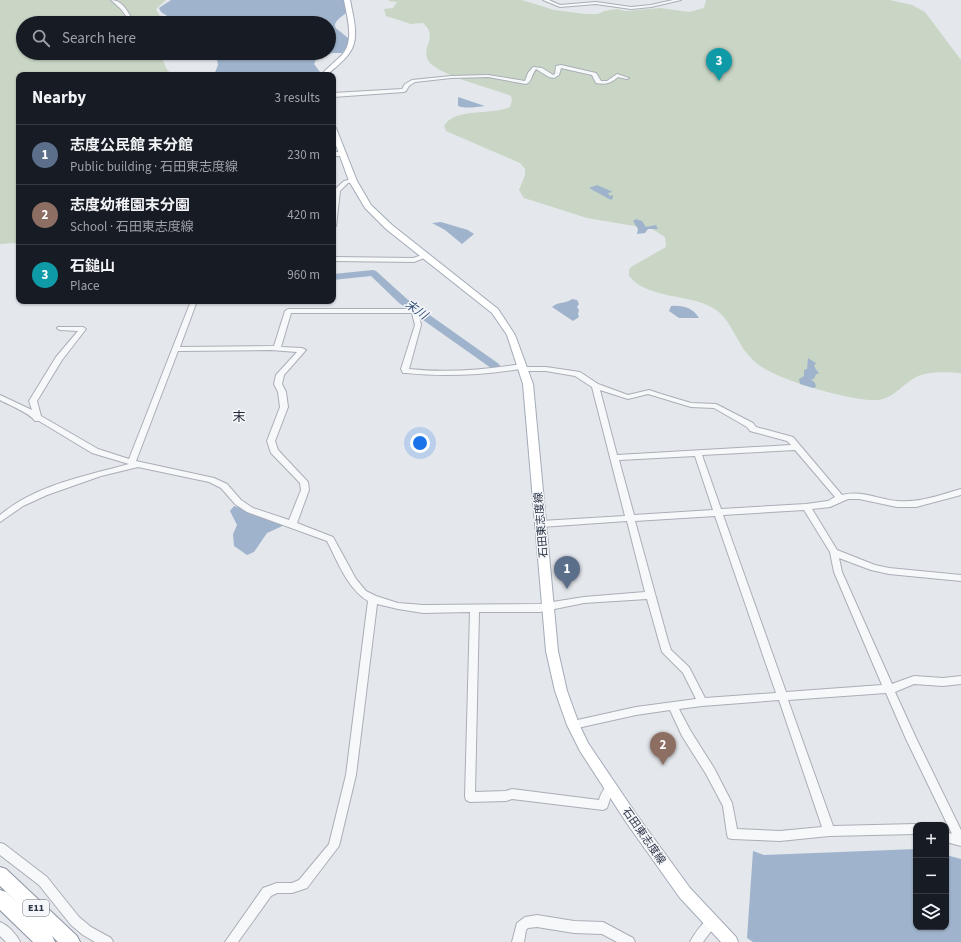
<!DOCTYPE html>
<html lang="en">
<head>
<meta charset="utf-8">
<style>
	:root { --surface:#171b24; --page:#20242c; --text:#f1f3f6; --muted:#9ea1a6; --line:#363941; --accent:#d1495b }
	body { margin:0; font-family:"Source Sans 3","Noto Sans JP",sans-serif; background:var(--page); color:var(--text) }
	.controls { position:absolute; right:12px; bottom:12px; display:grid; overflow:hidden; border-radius:8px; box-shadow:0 1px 3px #0004 }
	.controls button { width:36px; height:36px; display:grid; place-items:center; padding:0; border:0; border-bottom:1px solid var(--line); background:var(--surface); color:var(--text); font:20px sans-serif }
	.you { position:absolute; left:420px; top:443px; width:14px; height:14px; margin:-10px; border:3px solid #fff; border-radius:50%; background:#1a73e8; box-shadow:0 0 0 6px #1a73e833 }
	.badge { display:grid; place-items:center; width:26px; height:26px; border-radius:50%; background:var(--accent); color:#fff; font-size:13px; font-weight:700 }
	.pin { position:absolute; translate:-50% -33px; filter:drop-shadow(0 1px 2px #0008) }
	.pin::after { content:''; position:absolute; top:21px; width:14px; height:12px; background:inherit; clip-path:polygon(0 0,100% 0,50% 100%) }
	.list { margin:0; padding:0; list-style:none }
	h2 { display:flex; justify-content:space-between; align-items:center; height:52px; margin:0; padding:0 16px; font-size:17px }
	h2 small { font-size:13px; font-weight:400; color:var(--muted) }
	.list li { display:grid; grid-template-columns:26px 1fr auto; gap:12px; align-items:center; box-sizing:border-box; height:60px; padding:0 16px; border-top:1px solid var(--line) }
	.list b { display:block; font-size:15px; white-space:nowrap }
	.list p { margin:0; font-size:13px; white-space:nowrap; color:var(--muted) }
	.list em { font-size:13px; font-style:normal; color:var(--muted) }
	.icon { flex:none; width:22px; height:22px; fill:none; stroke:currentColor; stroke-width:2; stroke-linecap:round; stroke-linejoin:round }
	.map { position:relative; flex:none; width:961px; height:942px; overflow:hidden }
	.search { position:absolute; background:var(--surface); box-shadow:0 1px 3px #0004; left:16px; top:16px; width:320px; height:44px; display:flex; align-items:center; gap:10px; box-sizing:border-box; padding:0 14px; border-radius:22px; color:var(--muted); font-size:15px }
	.panel { position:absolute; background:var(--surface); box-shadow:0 1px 3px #0004; left:16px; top:72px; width:320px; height:232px; border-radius:8px }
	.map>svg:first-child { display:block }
	.green { fill:#c9d6c5 }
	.water { fill:#9fb4cc }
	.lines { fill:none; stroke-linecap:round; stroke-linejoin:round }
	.river { fill:#9fb4cc; fill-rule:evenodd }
	.minor-casing { stroke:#a9aeb7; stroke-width:2 }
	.major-casing { stroke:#a3abb8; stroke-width:2 }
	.highway-casing { stroke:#8b94a3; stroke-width:2 }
	.minor { fill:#f7f8fa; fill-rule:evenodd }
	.major { fill:#fff; fill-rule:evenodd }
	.highway { fill:#fff; fill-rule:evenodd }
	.labels { text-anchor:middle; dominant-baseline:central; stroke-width:3; stroke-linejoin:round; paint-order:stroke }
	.shield { fill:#f4f6f9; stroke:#676e7b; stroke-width:1 }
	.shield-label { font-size:10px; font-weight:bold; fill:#2b3445 }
	.street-label { font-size:11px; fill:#2b3445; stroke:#f4f6f9 }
	.water-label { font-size:12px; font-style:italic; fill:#34527a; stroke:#f4f6f9 }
	.quarter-label { font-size:13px; fill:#1d2536; stroke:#f4f6f9 }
</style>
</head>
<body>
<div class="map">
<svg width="961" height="942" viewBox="0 0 961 942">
	<rect width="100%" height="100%" fill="#e4e7ec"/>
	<g class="green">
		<path d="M0,0H166L156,9L162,20L167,23H23V53H160L166,68L172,75H19V245L15,243L0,244Z"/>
		<path d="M390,0H522L554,10L585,14H598L604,11L617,9L626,11L660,8L689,12L704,8L706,0H890L912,5L925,12L961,60V373C948,372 928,371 916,377C903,384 894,398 878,400C854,402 768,378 753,360C748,355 743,349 740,343C731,329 728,317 713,308C690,294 647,299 629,276V270L631,267L666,247L665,237L652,229L587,218L524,198L519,190L525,175V169L520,163L446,131L444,126C455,107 491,116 510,107L512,100L511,96C493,88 437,76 428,60C421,47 439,37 423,23L411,24L386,16L384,9L393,8L397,2L388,1Z"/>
	</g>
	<g class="water">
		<path d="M171,0H344L346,13C326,28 337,27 349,39L348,45L342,53H332L316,60L314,64L320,72L315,75H214L218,65L216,55L214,53H329V23H170L168,21L169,17L161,12L159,8Z"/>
		<path d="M458,97L485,106C476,107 466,109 458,106Z"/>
		<path d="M597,185L613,192L608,193L610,196L613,195V198L611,200L589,188Z"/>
		<path d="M636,219L642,221L646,227L656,225L658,229H648L645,233L637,234L638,229L633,221Z"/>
		<path d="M441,222L468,230L474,234L462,244L445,230L432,223Z"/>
		<path d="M572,299L577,300L579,304L577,307L579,310L578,314L579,317L573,321L552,307C558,301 566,304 572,299Z"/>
		<path d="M671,306C683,305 693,308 699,318H679L669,311Z"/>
		<path d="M808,358L816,363L814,366L819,374H816L814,379H811L815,383L816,387L813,388L800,384L799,379L804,376V370L807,369Z"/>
		<path d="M234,506L289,523L267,533L254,552L247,555L234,546L233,534L237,525L230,511Z"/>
		<path d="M916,849V927H946V855L961,859V942H753L747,938L753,851L764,855Z"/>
	</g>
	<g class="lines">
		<path class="river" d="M373,270L376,271L407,299L499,364L500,366L499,368H491L399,303L371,276L333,280V274Z"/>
		<defs>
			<g id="minor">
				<path d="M111,0C121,0 126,9 131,17L126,23H121L127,17L121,9Z"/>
				<path d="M543,0H549L560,5L596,2L631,7L651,5L673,0H681L651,7L631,9L596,4L560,7Z"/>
				<path d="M561,65L596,73L601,81H607L617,74L629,78L627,79L618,77C611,83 606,85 596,83L592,75L561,68L559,75L554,78L549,77L536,69C531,75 532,82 526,84L488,77L451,78L415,82L409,86L406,91L404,92L333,97V93L402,89L405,84L412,80L451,76L488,75L525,81L528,73L533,67L542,68L553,75L555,74L556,66Z"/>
				<path d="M333,152H342L345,154L342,156H333Z"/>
				<path d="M353,179L356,181L355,182L348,183L340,191L336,226L333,228L334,190L344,181Z"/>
				<path d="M425,254L428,256L427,257L414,262L333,261V257L413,258Z"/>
				<path d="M191,301H197L180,347L274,346L285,311L288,309H415L418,311L421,325L409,369C446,373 485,370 522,364H525V367H546L580,372L598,384L628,395L649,390L661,394L691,403L716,404L753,423L756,427L793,437L842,495C861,490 878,499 897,501C919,503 940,495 961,489V495L916,507H897L859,499H848L830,507L812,509L837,550L875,565L889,568L961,575V581L889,574L871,570L839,558L842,572L892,684L914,676L943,678L961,676V684L943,686L914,684L895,692L916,738L961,830V846L946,842V832L952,834L906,739L886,693L788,700L833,826L916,824L919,825H916V834L829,836L780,841L732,839L728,838L727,834L723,806L706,774L682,736L670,710L636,715L573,729L569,728L568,725L569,722L573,721L636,707L696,699L683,673L662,652L647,599L584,603L540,612H479L475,792L506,791L512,789L599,800C601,793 604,787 611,784L615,786L616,789L611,796L607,808L603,810L512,799L506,801L470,802L466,800L465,797L470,612L423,613L398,609L377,604L356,775L339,846L307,888L292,893H277L271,896L238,942H225L263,888L277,883H292L299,880L329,844L346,775L368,601C347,588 338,562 327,541L247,512L235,504L221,488L209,482L138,467L101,476L47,495L23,506L0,522V515C36,485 85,476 129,464L92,453L39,421H35C30,413 9,405 0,400V395L32,410L29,401L56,357L78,331L60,330L58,329L57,328L58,327H83L86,329L62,360L37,401L41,416L98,449L129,459ZM291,313H412L415,325L401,369L403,373H406C444,377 482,375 520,369V371H546L575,376L592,387L625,516L541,521L538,522L537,524L538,526L541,527L627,521L645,592L584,597L540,604L423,605L398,603L376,596L366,591L356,579L333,537L297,523L309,490L308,482L278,450L275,441L288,407L286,392L282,384L284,375L306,350L302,348L281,347ZM271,350L297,352L276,375L274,384L278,392L280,407L267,441L271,453L300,483L301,490L289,520L253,508L241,500L227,484L214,478L136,461L178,351ZM600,390L628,399L648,394L691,407L714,408L747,427L750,431L787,441L791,445L617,455ZM795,450L835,497L828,501L806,504L721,509L702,455ZM695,456L713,510L634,515L619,460ZM804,510L830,552L834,572L882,685L786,692L723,515ZM715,516L776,693L705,698L689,667L671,650L668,641L635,521ZM779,700L822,827L780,831L737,829L732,803L714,768L690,730L679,709L702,706Z"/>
				<path d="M0,843L4,844L47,877L79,917L91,927L111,938L113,942H95L83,935L71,925L39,885L0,855Z"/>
				<path d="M537,915L574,921L603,922L633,938L635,942H617L602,934L574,933L537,927L528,928L526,930L524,942H512L517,923L525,917Z"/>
				<path d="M712,916L716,918L718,922L703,942H690C694,934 704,920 712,916Z"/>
				<path d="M0,922C8,925 17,935 20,942H6L0,936Z"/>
			</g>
			<g id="major">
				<path d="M344,0H350C353,17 361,40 348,55C342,63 334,68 327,75H321C327,68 335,62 342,55C355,41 347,17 344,0Z"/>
				<path d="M333,126L336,128L357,181L371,205L392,225L498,309L515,335L533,384L558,651L567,691L579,724L588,743L636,814L690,888L736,937L738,942H721L680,898L626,822L580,751L567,725L555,691L546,651L523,384L507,335L492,313L386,229L365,208L349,181L333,137Z"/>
			</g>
			<path id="highway" d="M0,867L6,869L77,936L80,942H58L52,936L55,942H33L0,910V890L6,892L23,908L0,886Z"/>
		</defs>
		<use href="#minor" class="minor-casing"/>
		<use href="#major" class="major-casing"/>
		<use href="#highway" class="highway-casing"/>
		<use href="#minor" class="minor"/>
		<use href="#major" class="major"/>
		<use href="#highway" class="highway"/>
	</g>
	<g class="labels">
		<rect class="shield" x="23" y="900" width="26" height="16" rx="3"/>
		<g class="shield-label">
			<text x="36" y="908">E11</text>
		</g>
		<g class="street-label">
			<text transform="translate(541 525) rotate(-95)">石田東志度線</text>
			<text transform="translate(644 836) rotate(55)">石田東志度線</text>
		</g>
		<g class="water-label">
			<text transform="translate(416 310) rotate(36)">末川</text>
		</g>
		<g class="quarter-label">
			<text x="239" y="417">末</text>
		</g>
	</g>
</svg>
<div class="controls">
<button>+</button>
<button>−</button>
<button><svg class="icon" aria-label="layers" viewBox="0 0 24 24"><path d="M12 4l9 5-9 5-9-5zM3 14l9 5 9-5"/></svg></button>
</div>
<div class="you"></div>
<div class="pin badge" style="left:567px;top:589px;background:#5c6f8a">1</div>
<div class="pin badge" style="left:663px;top:765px;background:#8d6e63">2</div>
<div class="pin badge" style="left:719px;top:81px;background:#0f9aa8">3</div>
<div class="search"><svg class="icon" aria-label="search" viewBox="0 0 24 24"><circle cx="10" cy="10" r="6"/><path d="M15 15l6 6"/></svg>Search here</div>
<section class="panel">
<h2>Nearby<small>3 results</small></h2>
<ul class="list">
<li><span class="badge" style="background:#5c6f8a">1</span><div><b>志度公民館 末分館</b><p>Public building · 石田東志度線</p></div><em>230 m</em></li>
<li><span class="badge" style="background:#8d6e63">2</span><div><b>志度幼稚園末分園</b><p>School · 石田東志度線</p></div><em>420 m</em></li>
<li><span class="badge" style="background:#0f9aa8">3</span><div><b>石鎚山</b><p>Place</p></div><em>960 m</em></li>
</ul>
</section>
</div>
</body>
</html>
